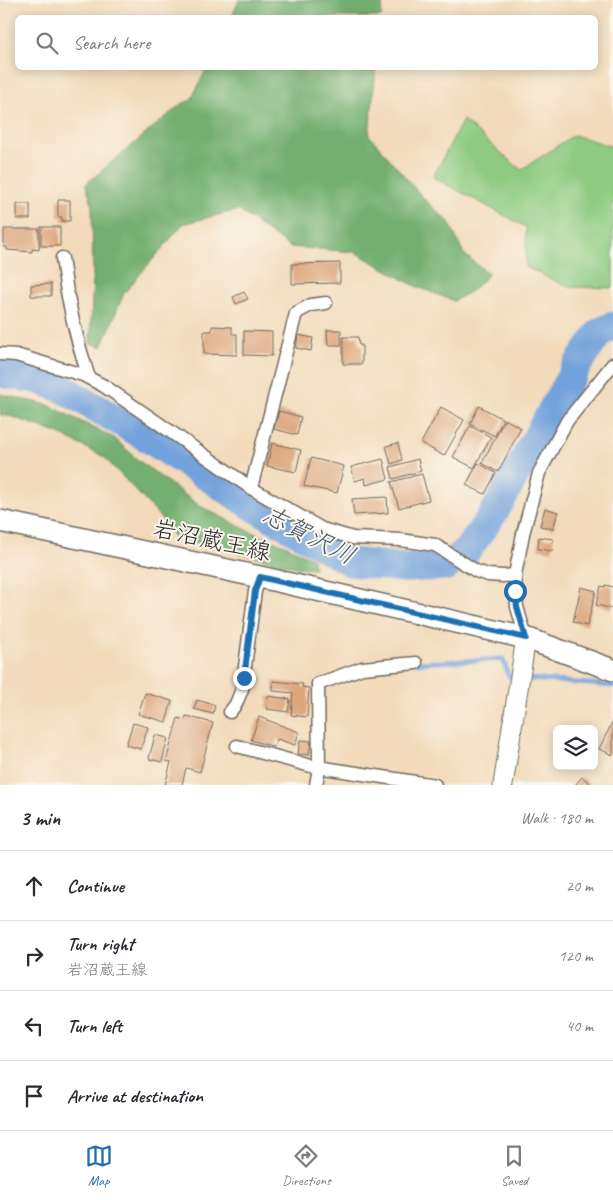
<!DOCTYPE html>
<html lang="en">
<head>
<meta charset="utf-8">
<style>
	:root { --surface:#fff; --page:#f2f2f3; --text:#2b2b33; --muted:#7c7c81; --line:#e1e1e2; --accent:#1f6fb2 }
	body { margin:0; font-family:Caveat,"Klee One",sans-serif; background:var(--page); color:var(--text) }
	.controls { position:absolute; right:15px; bottom:15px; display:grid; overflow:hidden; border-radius:8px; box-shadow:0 2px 12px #0003 }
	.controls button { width:45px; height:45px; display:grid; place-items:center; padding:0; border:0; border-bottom:1px solid var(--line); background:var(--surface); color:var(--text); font:25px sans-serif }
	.stop { position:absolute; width:15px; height:15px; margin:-11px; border:4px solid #1f6fb2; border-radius:50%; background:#fff }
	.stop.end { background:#1f6fb2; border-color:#fff; box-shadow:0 1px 5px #0008 }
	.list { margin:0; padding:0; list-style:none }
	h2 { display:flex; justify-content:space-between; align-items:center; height:65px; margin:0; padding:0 20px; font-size:21px }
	h2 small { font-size:16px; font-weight:400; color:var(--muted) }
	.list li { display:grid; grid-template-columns:32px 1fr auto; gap:15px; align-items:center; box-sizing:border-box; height:70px; padding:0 20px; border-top:1px solid var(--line) }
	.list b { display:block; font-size:19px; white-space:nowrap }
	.list p { margin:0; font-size:16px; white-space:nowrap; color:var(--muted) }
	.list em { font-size:16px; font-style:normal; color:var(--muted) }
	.icon { flex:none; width:28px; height:28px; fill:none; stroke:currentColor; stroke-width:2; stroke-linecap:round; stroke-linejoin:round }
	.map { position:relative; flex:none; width:613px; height:785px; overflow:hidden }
	.search { position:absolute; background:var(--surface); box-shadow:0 2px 12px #0003; left:15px; right:15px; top:15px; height:55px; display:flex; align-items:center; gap:12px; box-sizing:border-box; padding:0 18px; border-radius:8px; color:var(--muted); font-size:19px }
	.sheet { height:345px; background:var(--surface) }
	nav { display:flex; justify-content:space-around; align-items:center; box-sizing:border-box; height:70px; border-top:1px solid var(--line); background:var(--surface); font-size:14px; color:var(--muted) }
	nav a { display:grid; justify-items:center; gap:2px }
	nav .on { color:var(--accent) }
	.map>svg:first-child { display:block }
	.green { fill:#8ecb81; stroke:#5c7b56 }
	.forest { fill:#72af6f; stroke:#4e6d4d }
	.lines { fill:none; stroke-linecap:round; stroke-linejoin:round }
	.stream { stroke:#72a1db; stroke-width:5 }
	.river { stroke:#72a1db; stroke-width:29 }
	.building { fill:#dca57b }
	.street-casing { stroke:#71685d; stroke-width:15 }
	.secondary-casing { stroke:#71685d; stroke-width:21 }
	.primary-casing { stroke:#71685d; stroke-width:24 }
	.street { stroke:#fff; stroke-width:12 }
	.secondary { stroke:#fff; stroke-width:19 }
	.primary { stroke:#fff; stroke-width:21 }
	.route { stroke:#1f6fb2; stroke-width:6 }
	.labels { text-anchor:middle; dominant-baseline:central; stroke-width:4; stroke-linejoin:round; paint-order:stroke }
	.street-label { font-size:24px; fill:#2b2b2b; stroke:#fbf7ec }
	.water-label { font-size:25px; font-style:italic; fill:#475a71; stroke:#fbf7ec }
</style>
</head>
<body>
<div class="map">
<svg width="613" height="785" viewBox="0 0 613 785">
	<rect width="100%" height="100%" fill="#fbf7ec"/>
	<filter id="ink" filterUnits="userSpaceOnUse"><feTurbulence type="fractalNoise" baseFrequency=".02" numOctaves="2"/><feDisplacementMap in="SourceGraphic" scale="10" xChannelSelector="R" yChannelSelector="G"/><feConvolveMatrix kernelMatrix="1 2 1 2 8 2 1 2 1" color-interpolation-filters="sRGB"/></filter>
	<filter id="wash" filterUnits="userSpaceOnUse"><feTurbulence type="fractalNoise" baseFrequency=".0096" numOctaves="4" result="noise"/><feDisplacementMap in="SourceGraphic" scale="20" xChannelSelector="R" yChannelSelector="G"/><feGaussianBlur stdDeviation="1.12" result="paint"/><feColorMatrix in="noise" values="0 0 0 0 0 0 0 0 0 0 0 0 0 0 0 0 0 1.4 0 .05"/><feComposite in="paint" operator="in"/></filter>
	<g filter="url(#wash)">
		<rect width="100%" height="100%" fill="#f2daba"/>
		<path class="green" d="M463,120L521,170L574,135L613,147V288L568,287L526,267V227L433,177Z"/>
		<g class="forest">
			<path d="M239,0H383L381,17H232Z"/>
			<path d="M207,68H376L369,135L424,199L449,222L464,254L489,274L473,290L454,301L415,286L355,252L290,247L238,210L183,224L124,293L102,347L90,343L93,277L92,204L86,184L181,104L191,100Z"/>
			<path d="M0,394L48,405L114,438L138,460L200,506L247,530L285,545L313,559L314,568L296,567L174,537L156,512L104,457L57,433L13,417L0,415Z"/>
		</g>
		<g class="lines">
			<g class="stream">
				<path d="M417,663L503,659L509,677"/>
				<path d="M530,679L613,686"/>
			</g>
			<path class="river" d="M0,373L40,380L62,388L146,437L257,509L350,562L404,568L447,566L466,552L495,511L578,364L600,332L613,326"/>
		</g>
		<g id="blocks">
			<g class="building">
				<path d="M58,200H70V221H62V217H58Z"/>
				<rect x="17" y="204" width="13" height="15"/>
				<rect x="41" y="227" width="19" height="19"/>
				<path d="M4,229H39V250L32,249V252L7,250V247H4Z"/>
				<path d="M340,263V283L292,284V264Z"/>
				<path d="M51,284V296H31V285Z"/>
				<path d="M244,292L248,299L236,304L233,297Z"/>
				<path d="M212,326L232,327V334H237V355L204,354V331H212Z"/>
				<path d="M327,330H341V345H328Z"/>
				<path d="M244,331L272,332V356L244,355Z"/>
				<path d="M298,335L313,338L311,351L296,348Z"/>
				<path d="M343,337H358L359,345H362V364H343Z"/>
				<path d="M479,406L503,419L495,436L470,424Z"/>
				<path d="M441,407L464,420L444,456L421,443Z"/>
				<path d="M279,411L301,417L297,435L274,429Z"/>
				<path d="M505,419L521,428L498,472L482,463Z"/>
				<path d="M470,426L491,437L474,468L453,457Z"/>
				<path d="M272,443L301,450L296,472L267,466Z"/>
				<path d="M398,443L402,460L391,464L386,446Z"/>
				<path d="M311,458L344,466L337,493L304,486Z"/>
				<path d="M383,459L388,479L366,485L365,478L355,481L351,467Z"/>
				<path d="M418,459L421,471L393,479L390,467Z"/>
				<path d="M478,463L496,473L485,494L466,485Z"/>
				<path d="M422,474L429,500L399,508L391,482Z"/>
				<path d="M387,497L388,513L354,515L352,499Z"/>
				<path d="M545,508L558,512L553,529L540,526Z"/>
				<path d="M539,537L553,539L552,551L538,549Z"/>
				<path d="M605,585L613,587V609L596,605L601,586L605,587Z"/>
				<path d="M581,587L596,591L587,626L573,622Z"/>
				<path d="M273,681L303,684L302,687L309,688L307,717L291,715L293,693L273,691Z"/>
				<path d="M145,693L172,701L166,722L138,714Z"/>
				<path d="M268,696L290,699L288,712L267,709Z"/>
				<path d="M197,700L215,705L213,714L194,709Z"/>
				<path d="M186,716L213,723L200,772L186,768L182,785H165L171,762L166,761L178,718L185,720Z"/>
				<path d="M259,717L299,732L295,745L277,739L274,747L251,740Z"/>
				<path d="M613,721V755L599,749Z"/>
				<path d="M133,723L148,727L141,749L126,745Z"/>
				<path d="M155,735L168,738L162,762L149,759Z"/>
				<path d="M300,740L311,741L309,755L298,754Z"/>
				<path d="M582,777L592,785H575Z"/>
			</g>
		</g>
	</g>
	<g filter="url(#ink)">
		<use href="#blocks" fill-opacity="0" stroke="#71685d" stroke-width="1"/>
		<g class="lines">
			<defs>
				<g id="street">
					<path d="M62,258C67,300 76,339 89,378"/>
					<path d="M0,354L16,355L83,375L104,386L161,425L251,488L322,529L353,538L401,540L435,545L476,571L488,575L502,576L515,575"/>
					<path d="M251,488L296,313L311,305L326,303"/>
					<path d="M526,638L517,607L515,575L523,534L539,473L567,421L613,364"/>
					<path d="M230,712L236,704L242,689L255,591L260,577"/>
					<path d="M237,746L311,766L435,785"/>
					<path d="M316,785L319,768L318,684L362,668L416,663"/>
				</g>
				<path id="secondary" d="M503,785L526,638"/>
				<path id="primary" d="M0,521L260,577L526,638L613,670"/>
			</defs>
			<use href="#street" class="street-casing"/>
			<use href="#secondary" class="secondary-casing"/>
			<use href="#primary" class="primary-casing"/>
			<use href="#street" class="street"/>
			<use href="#secondary" class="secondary"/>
			<use href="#primary" class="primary"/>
		</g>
	</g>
	<g class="lines" filter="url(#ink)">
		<path class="route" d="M244,678L255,591L260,577L526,638L517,607L515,591"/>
	</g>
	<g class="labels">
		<g class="street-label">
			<text transform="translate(212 540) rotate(12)">岩沼蔵王線</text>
		</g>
		<g class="water-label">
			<text transform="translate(309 535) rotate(27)">志賀沢川</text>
		</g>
	</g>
</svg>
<div class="controls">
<button><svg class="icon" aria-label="layers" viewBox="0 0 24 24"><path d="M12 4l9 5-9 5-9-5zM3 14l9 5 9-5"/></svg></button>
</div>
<div class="stop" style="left:515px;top:591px"></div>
<div class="stop end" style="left:244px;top:678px"></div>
<div class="search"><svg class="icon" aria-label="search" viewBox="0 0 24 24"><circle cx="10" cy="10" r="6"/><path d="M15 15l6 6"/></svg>Search here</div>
</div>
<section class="sheet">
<h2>3 min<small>Walk · 180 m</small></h2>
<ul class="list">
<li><svg class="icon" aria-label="ahead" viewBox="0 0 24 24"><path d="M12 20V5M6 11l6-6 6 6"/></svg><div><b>Continue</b></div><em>20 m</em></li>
<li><svg class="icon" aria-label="right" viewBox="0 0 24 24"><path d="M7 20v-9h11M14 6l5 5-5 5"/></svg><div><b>Turn right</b><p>岩沼蔵王線</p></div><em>120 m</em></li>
<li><svg class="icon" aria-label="left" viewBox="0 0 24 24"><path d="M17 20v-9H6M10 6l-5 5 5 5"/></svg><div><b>Turn left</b></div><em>40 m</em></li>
<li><svg class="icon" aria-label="arrive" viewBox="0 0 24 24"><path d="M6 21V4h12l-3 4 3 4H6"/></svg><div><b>Arrive at destination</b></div></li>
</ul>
</section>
<nav>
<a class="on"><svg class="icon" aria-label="map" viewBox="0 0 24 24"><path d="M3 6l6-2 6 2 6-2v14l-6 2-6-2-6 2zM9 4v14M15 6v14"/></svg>Map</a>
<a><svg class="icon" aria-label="directions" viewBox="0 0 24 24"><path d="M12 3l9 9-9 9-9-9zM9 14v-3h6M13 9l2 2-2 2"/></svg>Directions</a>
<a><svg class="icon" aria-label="saved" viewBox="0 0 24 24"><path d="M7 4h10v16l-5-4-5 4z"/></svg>Saved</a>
</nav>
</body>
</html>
